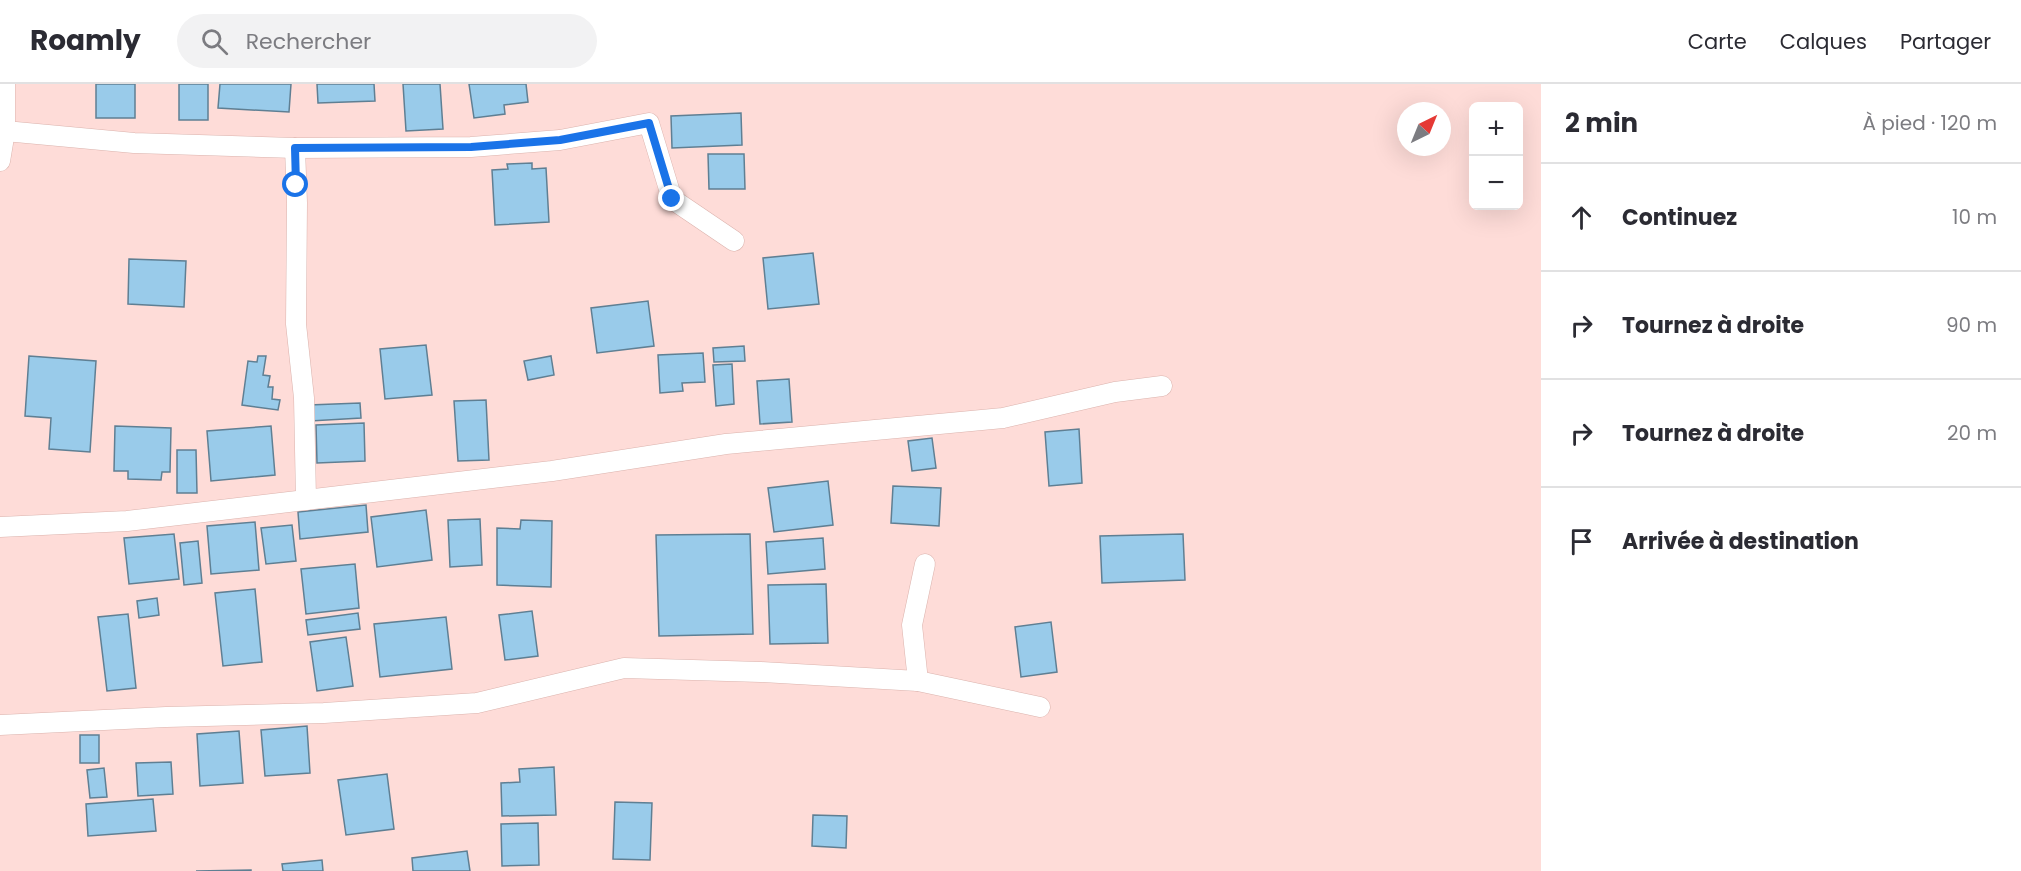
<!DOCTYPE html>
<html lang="fr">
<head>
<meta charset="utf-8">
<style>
	:root { --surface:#fff; --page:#f2f2f3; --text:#2b2b33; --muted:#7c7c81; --line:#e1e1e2 }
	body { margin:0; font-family:Poppins,sans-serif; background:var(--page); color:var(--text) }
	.controls { position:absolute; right:18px; top:18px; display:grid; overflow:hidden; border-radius:9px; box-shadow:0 6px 24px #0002 }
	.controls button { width:54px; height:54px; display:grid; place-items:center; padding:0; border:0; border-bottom:2px solid var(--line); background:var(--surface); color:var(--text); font:30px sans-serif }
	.compass { position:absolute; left:1397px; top:18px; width:54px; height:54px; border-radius:50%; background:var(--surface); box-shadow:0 6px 24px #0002; rotate:43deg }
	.stop { position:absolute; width:18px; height:18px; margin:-14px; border:4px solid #1a73e8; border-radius:50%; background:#fff }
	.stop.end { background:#1a73e8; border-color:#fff; box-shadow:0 2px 6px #0008 }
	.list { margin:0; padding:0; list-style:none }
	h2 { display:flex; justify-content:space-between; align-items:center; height:78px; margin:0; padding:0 24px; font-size:26px }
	h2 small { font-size:20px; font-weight:400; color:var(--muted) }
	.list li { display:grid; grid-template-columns:39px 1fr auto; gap:18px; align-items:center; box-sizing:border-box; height:108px; padding:0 24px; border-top:2px solid var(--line) }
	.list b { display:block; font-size:22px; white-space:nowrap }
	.list em { font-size:20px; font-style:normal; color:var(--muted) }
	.icon { flex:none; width:33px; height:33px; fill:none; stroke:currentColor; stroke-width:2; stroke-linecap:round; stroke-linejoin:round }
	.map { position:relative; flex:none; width:1541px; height:787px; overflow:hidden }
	header { display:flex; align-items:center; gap:36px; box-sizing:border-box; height:84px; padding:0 30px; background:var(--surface); border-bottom:2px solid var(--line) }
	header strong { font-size:28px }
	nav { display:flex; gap:33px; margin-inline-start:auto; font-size:21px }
	.search { width:420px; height:54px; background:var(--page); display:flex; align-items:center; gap:15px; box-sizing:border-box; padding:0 21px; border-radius:33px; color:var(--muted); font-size:22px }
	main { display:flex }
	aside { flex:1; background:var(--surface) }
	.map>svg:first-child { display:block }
	.building { fill:#99cbea; stroke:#5f7f93; stroke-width:1.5 }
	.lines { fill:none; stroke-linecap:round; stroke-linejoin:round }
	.minor-casing { stroke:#dbb3ad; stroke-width:21 }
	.minor { stroke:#fff; stroke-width:20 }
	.route { stroke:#1a73e8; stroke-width:8 }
</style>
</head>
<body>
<header>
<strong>Roamly</strong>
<div class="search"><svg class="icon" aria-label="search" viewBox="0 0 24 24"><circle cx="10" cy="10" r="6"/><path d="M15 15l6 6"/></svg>Rechercher</div>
<nav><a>Carte</a><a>Calques</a><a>Partager</a></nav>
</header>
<main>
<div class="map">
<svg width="1541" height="787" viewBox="0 0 1541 787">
	<rect width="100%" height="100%" fill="#fedcd8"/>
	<g class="building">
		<rect x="96" y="0" width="39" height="34"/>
		<rect x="179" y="0" width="29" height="36"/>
		<path d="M220,0H291L289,28L218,24Z"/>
		<path d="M317,0H374L375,17L318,19Z"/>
		<path d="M403,0H440L443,45L406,47Z"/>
		<path d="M469,0H526L528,18L504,21L505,30L474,34Z"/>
		<path d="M741,29L742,61L672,64L671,32Z"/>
		<path d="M708,70H744L745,105H709Z"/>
		<path d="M532,79V85L546,84L549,138L495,141L492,86L508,85L507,80Z"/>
		<path d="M813,169L819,220L768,225L763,174Z"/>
		<path d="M129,175L186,177L184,223L128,220Z"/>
		<path d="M648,217L654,262L597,269L591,224Z"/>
		<path d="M426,261L432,311L385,315L380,265Z"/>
		<path d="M744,262L745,277L714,278L713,264Z"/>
		<path d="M703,269L705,298L682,299L683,307L660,309L658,271Z"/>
		<path d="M29,272L96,277L90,368L49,365L51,334L25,332Z"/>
		<path d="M258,272H266L263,291L270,292L268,303H273L272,315L280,316L278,326L242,321L248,277L257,278Z"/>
		<path d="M551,272L554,291L528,296L524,277Z"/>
		<path d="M732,280L734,320L716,322L713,281Z"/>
		<path d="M789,295L792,338L760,340L757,297Z"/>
		<path d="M486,316L489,376L458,377L454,317Z"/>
		<path d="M360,319L361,334L310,337L309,321Z"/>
		<path d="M364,339L365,377L317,379L316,341Z"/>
		<path d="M115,342L171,344L170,388H162L161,396L128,395V387H114Z"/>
		<path d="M271,342L275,391L211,397L207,347Z"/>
		<path d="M1079,345L1082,399L1049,402L1045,348Z"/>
		<path d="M932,354L936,384L912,387L908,357Z"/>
		<path d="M177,366H196L197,409H177Z"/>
		<path d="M828,397L833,441L774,448L768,404Z"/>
		<path d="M893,402L941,404L939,442L891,439Z"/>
		<path d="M366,421L368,448L300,455L298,428Z"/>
		<path d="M426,426L432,476L377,483L371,433Z"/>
		<path d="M480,435L482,481L450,483L448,436Z"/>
		<path d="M521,436L552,437L551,503L497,501V444L520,445Z"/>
		<path d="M255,438L259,486L211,490L207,442Z"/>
		<path d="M292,441L296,477L266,480L261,444Z"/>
		<path d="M174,450L179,495L129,500L124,454Z"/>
		<path d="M750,450L753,550L659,552L656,451Z"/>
		<path d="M1183,450L1185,496L1102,499L1100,452Z"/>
		<path d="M823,454L825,485L768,490L766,458Z"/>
		<path d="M198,457L202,499L184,501L180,459Z"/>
		<path d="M355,480L359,524L306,530L301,485Z"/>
		<path d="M826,500L828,559L770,560L768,501Z"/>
		<path d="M255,505L262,578L223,582L215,509Z"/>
		<path d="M157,514L159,531L139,534L137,517Z"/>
		<path d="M532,527L538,572L505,576L499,531Z"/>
		<path d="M358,529L360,545L308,551L306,536Z"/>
		<path d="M128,530L136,604L107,607L98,533Z"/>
		<path d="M446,533L452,585L380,593L374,540Z"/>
		<path d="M1051,538L1057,588L1021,593L1015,543Z"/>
		<path d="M346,553L353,602L317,607L310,558Z"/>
		<path d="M307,642L310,689L265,692L261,646Z"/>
		<path d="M239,647L243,699L200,702L197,650Z"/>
		<rect x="80" y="651" width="19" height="28"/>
		<path d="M171,678L173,710L138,712L136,679Z"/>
		<path d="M554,683L556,731L502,732L501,699L520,698L519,685Z"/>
		<path d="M104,684L107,713L90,714L87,686Z"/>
		<path d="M387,690L394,745L346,751L338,696Z"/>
		<path d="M153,715L156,747L88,752L86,720Z"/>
		<path d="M615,718L652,719L650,776L613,775Z"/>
		<path d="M813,731L847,732L846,764L812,762Z"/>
		<path d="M538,739L539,781L502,782L501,740Z"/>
		<path d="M467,767L470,787H413L412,774Z"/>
		<path d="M322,776L323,787H283L282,780Z"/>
		<path d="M251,786V787H196Z"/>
	</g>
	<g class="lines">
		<defs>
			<g id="minor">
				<path d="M5,47L134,59L295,64L471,63L560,56L649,39L672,115L734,157"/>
				<path d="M295,64L297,119L296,240L304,314L306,416"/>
				<path d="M0,77L5,47V0"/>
				<path d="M0,443L127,437L552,387L726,360L1003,334L1115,308L1162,302"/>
				<path d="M918,597L912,541L925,480"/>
				<path d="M0,641L166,633L324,629L477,619L624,584L761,588L918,597L1040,623"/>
			</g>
		</defs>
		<use href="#minor" class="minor-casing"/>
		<use href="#minor" class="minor"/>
	</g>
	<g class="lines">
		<path class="route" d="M296,101L295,64L471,63L560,56L649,39L672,115"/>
	</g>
</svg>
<div class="controls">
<button>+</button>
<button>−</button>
</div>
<svg class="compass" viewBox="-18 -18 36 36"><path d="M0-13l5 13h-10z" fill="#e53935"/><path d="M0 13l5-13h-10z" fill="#7c7c81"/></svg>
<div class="stop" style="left:296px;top:101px"></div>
<div class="stop end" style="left:672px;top:115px"></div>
</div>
<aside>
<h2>2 min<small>À pied · 120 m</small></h2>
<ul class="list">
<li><svg class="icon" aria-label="ahead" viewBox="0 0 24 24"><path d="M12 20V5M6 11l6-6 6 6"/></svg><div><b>Continuez</b></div><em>10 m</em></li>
<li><svg class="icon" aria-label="right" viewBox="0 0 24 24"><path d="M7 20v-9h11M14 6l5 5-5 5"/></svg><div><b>Tournez à droite</b></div><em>90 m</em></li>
<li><svg class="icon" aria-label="right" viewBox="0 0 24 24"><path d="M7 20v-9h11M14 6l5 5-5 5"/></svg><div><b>Tournez à droite</b></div><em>20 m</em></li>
<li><svg class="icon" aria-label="arrive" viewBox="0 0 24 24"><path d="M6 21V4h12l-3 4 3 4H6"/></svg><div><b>Arrivée à destination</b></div></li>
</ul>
</aside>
</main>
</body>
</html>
